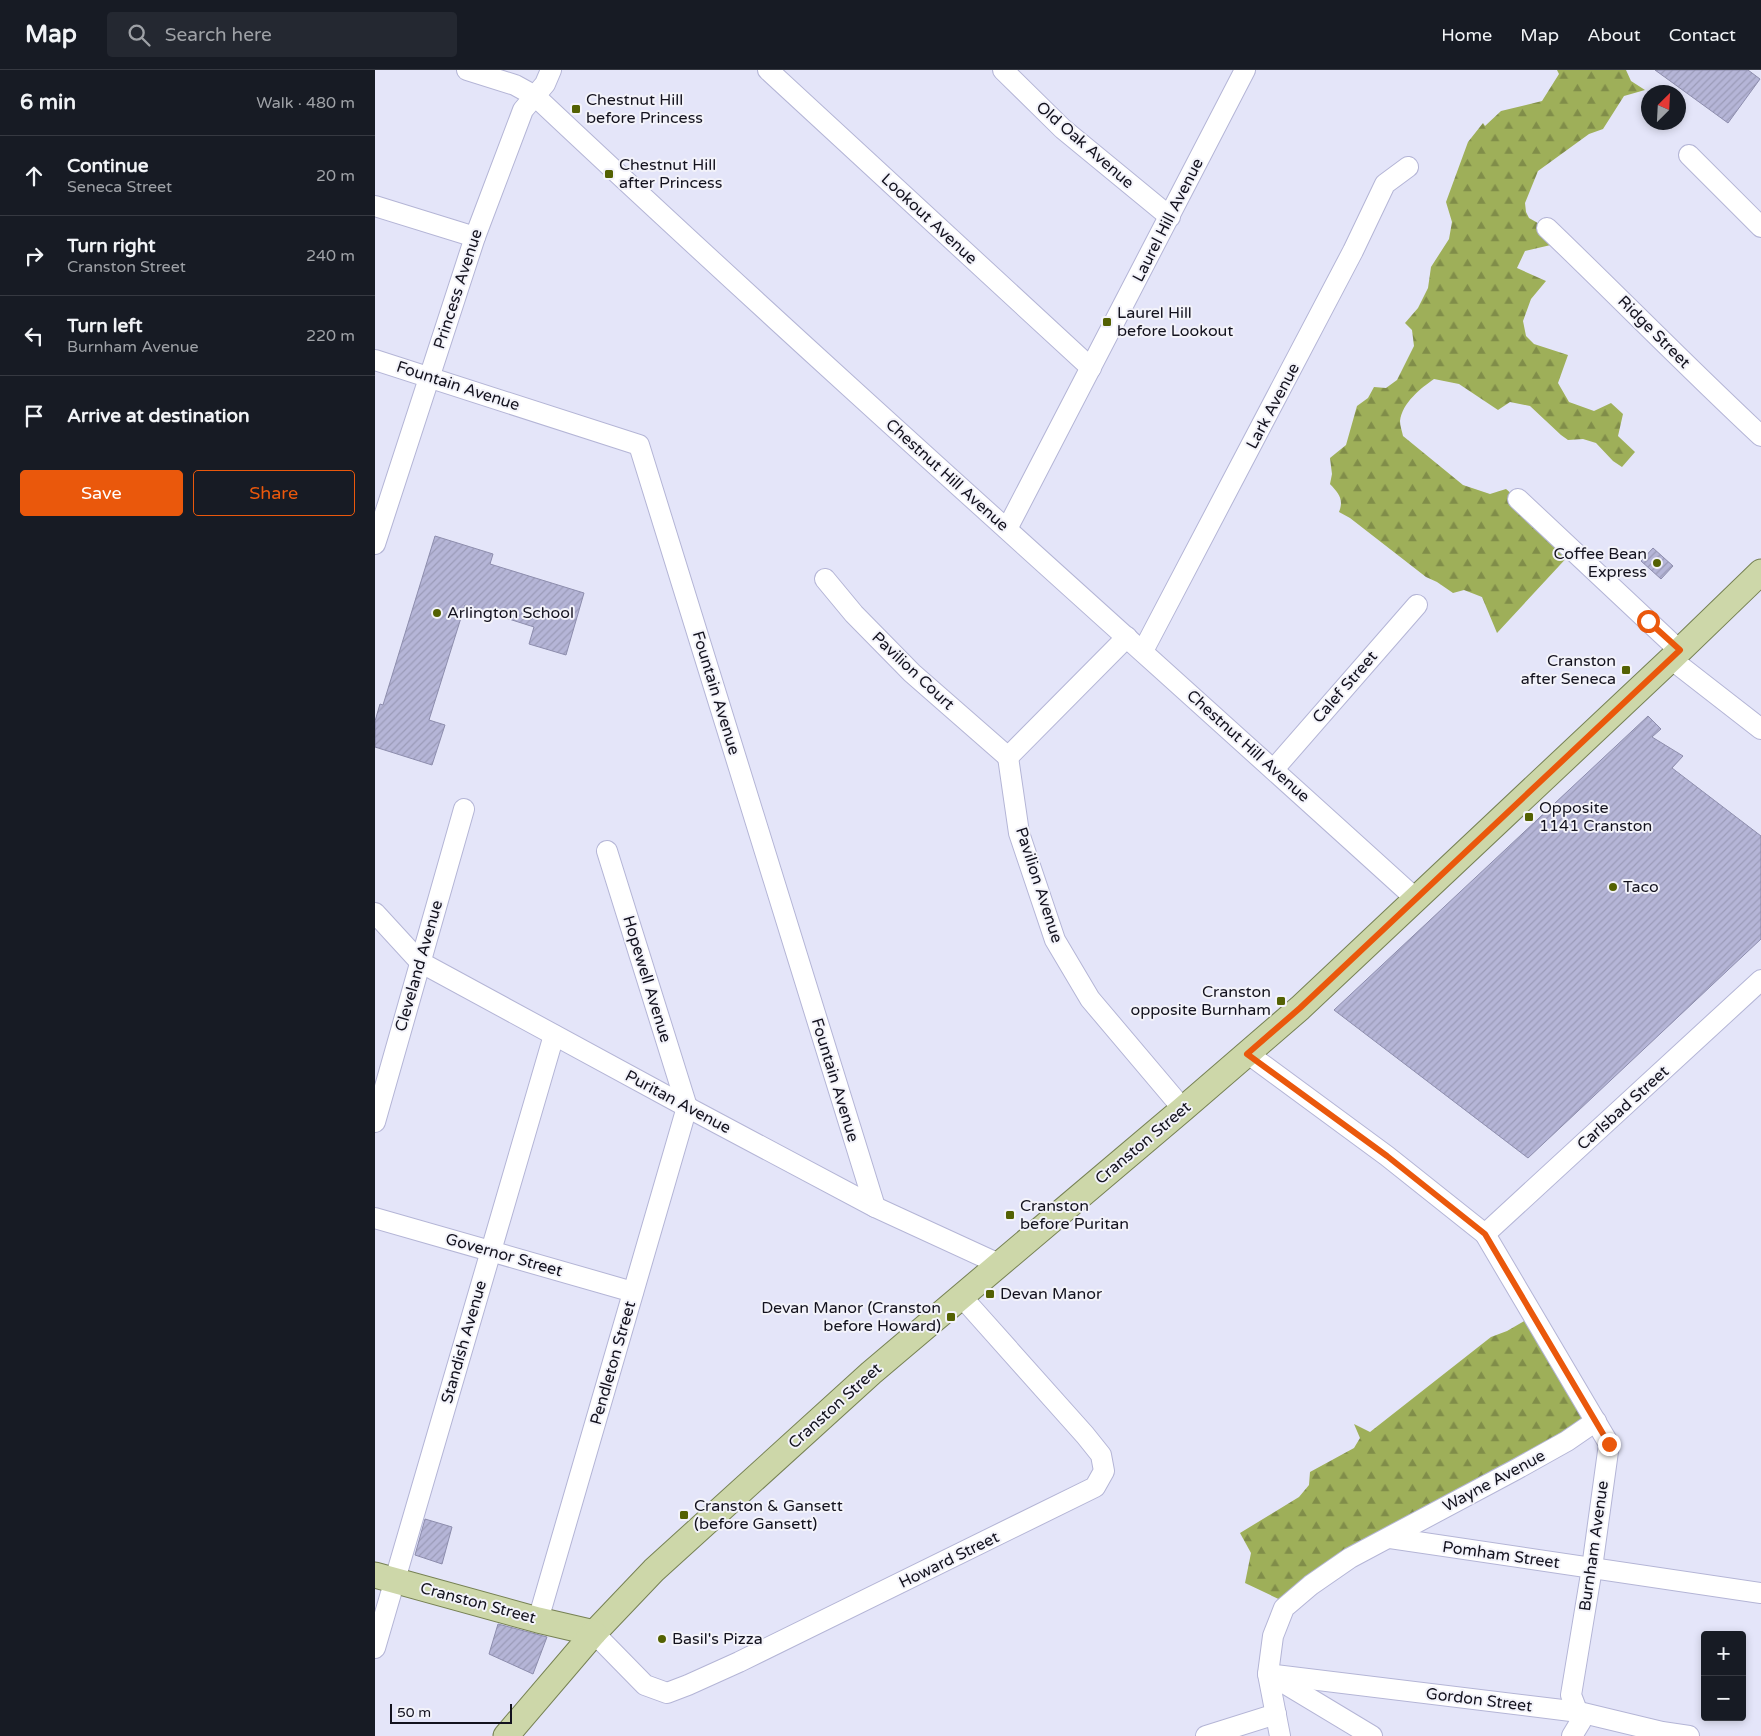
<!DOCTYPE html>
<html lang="en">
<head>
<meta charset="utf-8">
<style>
	:root { --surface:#171b24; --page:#242831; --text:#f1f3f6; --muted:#9ea1a6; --line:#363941; --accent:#ea580c }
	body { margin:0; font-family:"Varela Round",sans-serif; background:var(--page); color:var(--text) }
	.controls { position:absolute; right:15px; bottom:15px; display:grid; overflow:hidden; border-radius:5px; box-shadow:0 2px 8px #0003 }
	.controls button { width:45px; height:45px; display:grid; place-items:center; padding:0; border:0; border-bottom:1px solid var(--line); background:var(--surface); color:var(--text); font:25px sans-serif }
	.compass { position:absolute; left:1266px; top:15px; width:45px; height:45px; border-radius:50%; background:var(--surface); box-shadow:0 2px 8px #0003; rotate:24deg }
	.scale { position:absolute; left:15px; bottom:12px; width:122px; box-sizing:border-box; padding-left:5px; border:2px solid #13121e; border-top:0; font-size:14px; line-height:18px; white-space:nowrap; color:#13121e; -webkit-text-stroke:4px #f3f3fa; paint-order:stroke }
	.stop { position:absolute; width:15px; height:15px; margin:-11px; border:4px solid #ea580c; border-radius:50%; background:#fff }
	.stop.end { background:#ea580c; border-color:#fff; box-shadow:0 1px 5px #0008 }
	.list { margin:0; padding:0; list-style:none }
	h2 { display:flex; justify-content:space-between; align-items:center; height:65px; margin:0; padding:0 20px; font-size:21px }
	h2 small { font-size:16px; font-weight:400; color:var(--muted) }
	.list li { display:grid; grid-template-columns:32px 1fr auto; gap:15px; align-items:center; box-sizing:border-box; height:80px; padding:0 20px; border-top:1px solid var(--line) }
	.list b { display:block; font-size:19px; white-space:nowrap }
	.list p { margin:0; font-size:16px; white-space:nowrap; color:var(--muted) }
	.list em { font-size:16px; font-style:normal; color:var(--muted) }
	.actions { display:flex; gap:10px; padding:15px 20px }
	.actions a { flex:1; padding:11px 0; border:1px solid var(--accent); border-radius:5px; text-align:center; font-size:18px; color:var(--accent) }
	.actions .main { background:var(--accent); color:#fff }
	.icon { flex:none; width:28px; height:28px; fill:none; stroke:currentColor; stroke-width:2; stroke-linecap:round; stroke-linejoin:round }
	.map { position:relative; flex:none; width:1386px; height:1666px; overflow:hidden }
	header { display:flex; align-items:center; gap:30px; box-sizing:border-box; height:70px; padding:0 25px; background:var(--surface); border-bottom:1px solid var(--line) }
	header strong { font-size:24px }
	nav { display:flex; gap:28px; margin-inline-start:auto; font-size:18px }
	.search { width:350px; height:45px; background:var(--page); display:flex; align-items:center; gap:12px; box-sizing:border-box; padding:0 18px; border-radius:5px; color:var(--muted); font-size:19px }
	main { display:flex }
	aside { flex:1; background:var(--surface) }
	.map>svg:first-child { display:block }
	.forest { fill:url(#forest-firs) }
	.building { fill:url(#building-hatch); stroke:#8d8dad }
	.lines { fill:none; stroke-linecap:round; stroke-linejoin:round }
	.minor-casing { stroke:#b4b5d6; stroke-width:22 }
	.major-casing { stroke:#768153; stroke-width:27 }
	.minor { stroke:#fff; stroke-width:20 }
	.major { stroke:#cdd7a9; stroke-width:25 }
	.route { stroke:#ea580c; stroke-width:6 }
	.poi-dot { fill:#536102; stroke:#f3f3fa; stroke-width:2 }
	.labels { text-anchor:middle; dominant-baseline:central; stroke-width:4; stroke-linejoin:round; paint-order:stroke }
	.poi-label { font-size:16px; fill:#13121e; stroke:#f3f3fa; text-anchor:start }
	.street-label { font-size:16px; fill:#13121e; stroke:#f3f3fa }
</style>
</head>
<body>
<header>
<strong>Map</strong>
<div class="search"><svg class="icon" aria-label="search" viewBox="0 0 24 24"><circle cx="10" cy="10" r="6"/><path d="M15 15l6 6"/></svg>Search here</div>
<nav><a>Home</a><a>Map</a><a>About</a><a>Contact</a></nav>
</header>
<main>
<aside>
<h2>6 min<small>Walk · 480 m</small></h2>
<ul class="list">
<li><svg class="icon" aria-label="ahead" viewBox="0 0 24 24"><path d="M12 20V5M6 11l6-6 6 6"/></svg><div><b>Continue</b><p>Seneca Street</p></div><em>20 m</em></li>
<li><svg class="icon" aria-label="right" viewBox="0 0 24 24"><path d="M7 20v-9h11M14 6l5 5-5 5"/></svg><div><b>Turn right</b><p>Cranston Street</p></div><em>240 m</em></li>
<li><svg class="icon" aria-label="left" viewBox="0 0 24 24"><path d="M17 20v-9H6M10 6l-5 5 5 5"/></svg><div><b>Turn left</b><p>Burnham Avenue</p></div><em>220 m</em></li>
<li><svg class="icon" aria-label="arrive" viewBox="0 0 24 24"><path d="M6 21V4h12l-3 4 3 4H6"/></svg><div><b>Arrive at destination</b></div></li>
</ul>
<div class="actions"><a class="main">Save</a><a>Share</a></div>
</aside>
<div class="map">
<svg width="1386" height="1666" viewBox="0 0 1386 1666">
	<defs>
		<pattern id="forest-firs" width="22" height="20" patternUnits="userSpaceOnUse" patternTransform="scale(1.25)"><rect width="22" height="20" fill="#9eaf59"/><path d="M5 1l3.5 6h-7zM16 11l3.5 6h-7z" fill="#808d49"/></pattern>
		<pattern id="building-hatch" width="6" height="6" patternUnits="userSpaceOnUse" patternTransform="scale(1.25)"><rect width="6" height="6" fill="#b5b5d7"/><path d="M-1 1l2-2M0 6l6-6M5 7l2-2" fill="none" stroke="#9b9bb8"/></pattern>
	</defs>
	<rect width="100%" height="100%" fill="#e4e5f9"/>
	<g class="forest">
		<path d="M1182,0H1251L1256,11L1270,20L1249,26L1228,59L1214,64L1163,101L1150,133L1151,142L1154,148L1184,165L1180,174L1150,181L1142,198L1171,211L1156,229L1148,251L1151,266L1159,274L1193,285L1183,313L1194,332L1219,341L1236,333L1248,344L1243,366L1260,382L1247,397L1238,391L1221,373L1208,369L1193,370L1186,365L1155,336L1135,332L1123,340L1084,314L1059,309C1046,318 1027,333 1025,351C1025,356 1027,361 1028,366L1088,415L1115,424L1131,419L1169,452L1197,482L1122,563L1107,527L1089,520L1078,523L1062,512L1051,507L975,448L964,442C969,429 964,424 955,414L957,404L955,388L971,375L982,336L993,328L999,317L1011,318L1022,310L1039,276L1037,260L1030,253L1043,238L1053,218L1056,197L1074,169L1077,152L1071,132L1093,72L1108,53L1110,56L1126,41L1167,31L1184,4Z"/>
		<path d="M1158,1246L1221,1348L912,1533L870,1513L876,1483L865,1463L924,1427L934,1415L935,1402L979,1378L985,1368L979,1354L995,1362L1116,1267L1132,1261Z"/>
	</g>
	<g class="building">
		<path d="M1280,0H1373L1385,9L1353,53Z"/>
		<path d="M60,466L118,484L115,494L209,523L191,585L154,574L159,557L90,535L54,650L70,655L57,695L0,677V651L5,634L8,635Z"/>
		<path d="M1278,478L1298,496L1286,509L1266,491Z"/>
		<path d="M1273,646L1286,659L1277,667L1308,686L1297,698L1386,766V869L1153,1088L959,940Z"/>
		<path d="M50,1449L77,1457L67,1494L40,1485Z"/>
		<path d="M123,1554L172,1567L158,1604L114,1584Z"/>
	</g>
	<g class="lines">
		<defs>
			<g id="minor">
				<path d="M92,0L140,15L160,26C449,298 747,562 1041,829"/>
				<path d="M393,0L716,298"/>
				<path d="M628,0L688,59L795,147"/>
				<path d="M1314,85L1386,157"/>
				<path d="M0,136L100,167"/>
				<path d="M1172,158C1244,227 1313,298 1386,366"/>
				<path d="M0,290L264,375L500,1137"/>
				<path d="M1143,429L1305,581"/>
				<path d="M632,459L870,0"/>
				<path d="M0,474L100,167L148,40L170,14L176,0"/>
				<path d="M450,509L479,544L537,603L633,687"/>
				<path d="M768,581L978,181L1010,114L1033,97"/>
				<path d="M1296,589L1386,659"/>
				<path d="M633,687L644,763L680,870L715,929L808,1039"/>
				<path d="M633,687L752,567"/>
				<path d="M899,699L1042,535"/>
				<path d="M0,843L45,892L312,1037L500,1137L624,1194"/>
				<path d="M872,983L1012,1086L1110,1164L1234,1374L1217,1498L1196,1625L1206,1651L1197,1666"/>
				<path d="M0,1052L89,739"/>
				<path d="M0,1148L258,1222"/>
				<path d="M1110,1164L1386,910"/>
				<path d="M1015,1468L1386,1523"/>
				<path d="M163,1550L312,1037L232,781"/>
				<path d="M219,1563L270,1615L292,1623L313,1615L364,1592L720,1417L729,1401L726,1385L710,1365L586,1226"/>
				<path d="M0,1578L179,965"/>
				<path d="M893,1604L1204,1642L1287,1662L1314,1666"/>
				<path d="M899,1607L997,1666"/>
				<path d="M831,1666L901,1644"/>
				<path d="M905,1666L893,1604L898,1566L909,1538L936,1515L975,1488L1140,1400L1192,1371L1221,1351"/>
			</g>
			<g id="major">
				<path d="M0,1505L163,1550L219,1563L279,1500L496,1303L808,1039L925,938L1296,589L1386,502"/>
				<path d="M131,1666L219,1563"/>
			</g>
		</defs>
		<use href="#minor" class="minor-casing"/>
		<use href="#major" class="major-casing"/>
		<use href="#minor" class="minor"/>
		<use href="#major" class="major"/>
	</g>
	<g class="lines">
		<path class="route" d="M1234,1374L1110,1164L1012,1086L872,984L925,938L1305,580L1273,551"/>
	</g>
	<g class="poi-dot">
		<rect x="196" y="34" width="10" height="10" rx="2.5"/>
		<rect x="229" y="99" width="10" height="10" rx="2.5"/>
		<rect x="727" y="247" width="10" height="10" rx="2.5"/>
		<circle cx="1282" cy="493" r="5"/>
		<circle cx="62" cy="543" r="5"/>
		<rect x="1246" y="595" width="10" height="10" rx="2.5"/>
		<rect x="1149" y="742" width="10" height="10" rx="2.5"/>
		<circle cx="1238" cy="817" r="5"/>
		<rect x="901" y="926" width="10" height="10" rx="2.5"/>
		<rect x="630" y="1140" width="10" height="10" rx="2.5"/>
		<rect x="610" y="1219" width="10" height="10" rx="2.5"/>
		<rect x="571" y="1242" width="10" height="10" rx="2.5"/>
		<rect x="304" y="1440" width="10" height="10" rx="2.5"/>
		<circle cx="287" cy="1569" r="5"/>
	</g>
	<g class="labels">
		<g class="poi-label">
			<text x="211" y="30">Chestnut Hill<tspan x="211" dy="18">before Princess</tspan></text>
			<text x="244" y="95">Chestnut Hill<tspan x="244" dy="18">after Princess</tspan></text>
			<text x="742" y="243">Laurel Hill<tspan x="742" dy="18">before Lookout</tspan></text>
			<text x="1272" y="484" text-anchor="end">Coffee Bean<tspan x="1272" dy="18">Express</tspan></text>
			<text x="72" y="543">Arlington School</text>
			<text x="1241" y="591" text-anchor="end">Cranston<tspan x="1241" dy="18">after Seneca</tspan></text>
			<text x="1164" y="738">Opposite<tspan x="1164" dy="18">1141 Cranston</tspan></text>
			<text x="1248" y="817">Taco</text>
			<text x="896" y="922" text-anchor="end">Cranston<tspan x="896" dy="18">opposite Burnham</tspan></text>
			<text x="645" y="1136">Cranston<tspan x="645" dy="18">before Puritan</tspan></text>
			<text x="625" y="1224">Devan Manor</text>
			<text x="566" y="1238" text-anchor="end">Devan Manor (Cranston<tspan x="566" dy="18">before Howard)</tspan></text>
			<text x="319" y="1436">Cranston &amp; Gansett<tspan x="319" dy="18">(before Gansett)</tspan></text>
			<text x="297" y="1569">Basil's Pizza</text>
		</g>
		<g class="street-label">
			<text transform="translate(710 75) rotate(41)">Old Oak Avenue</text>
			<text transform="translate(554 149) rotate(43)">Lookout Avenue</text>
			<text transform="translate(793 150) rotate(-63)">Laurel Hill Avenue</text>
			<text transform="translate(83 219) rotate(-72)">Princess Avenue</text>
			<text transform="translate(1279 262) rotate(45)">Ridge Street</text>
			<text transform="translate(83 316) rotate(18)">Fountain Avenue</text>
			<text transform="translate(898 336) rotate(-62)">Lark Avenue</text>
			<text transform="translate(572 405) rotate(42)">Chestnut Hill Avenue</text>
			<text transform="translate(538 601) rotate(43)">Pavilion Court</text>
			<text transform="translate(970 617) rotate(-49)">Calef Street</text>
			<text transform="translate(341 623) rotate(73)">Fountain Avenue</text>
			<text transform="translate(873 676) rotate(42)">Chestnut Hill Avenue</text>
			<text transform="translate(664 815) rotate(72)">Pavilion Avenue</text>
			<text transform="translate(44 896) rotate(-74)">Cleveland Avenue</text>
			<text transform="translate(272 909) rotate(73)">Hopewell Avenue</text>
			<text transform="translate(460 1010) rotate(73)">Fountain Avenue</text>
			<text transform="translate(303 1032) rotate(28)">Puritan Avenue</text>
			<text transform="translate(1248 1038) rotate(-42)">Carlsbad Street</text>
			<text transform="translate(768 1073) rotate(-40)">Cranston Street</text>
			<text transform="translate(129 1185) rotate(16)">Governor Street</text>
			<text transform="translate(89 1272) rotate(-74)">Standish Avenue</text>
			<text transform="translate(238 1293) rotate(-74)">Pendleton Street</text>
			<text transform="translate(460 1336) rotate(-42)">Cranston Street</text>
			<text transform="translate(1119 1411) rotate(-28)">Wayne Avenue</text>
			<text transform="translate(1219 1476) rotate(-82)">Burnham Avenue</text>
			<text transform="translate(1126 1485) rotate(8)">Pomham Street</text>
			<text transform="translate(574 1490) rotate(-26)">Howard Street</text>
			<text transform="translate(103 1533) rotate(15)">Cranston Street</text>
			<text transform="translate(1104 1630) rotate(7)">Gordon Street</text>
		</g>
	</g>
</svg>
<div class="controls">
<button>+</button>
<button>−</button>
</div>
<svg class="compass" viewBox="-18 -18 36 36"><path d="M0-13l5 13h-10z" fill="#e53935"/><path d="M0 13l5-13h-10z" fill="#9ea1a6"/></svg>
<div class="scale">50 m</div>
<div class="stop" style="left:1273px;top:551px"></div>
<div class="stop end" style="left:1234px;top:1374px"></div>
</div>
</main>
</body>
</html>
